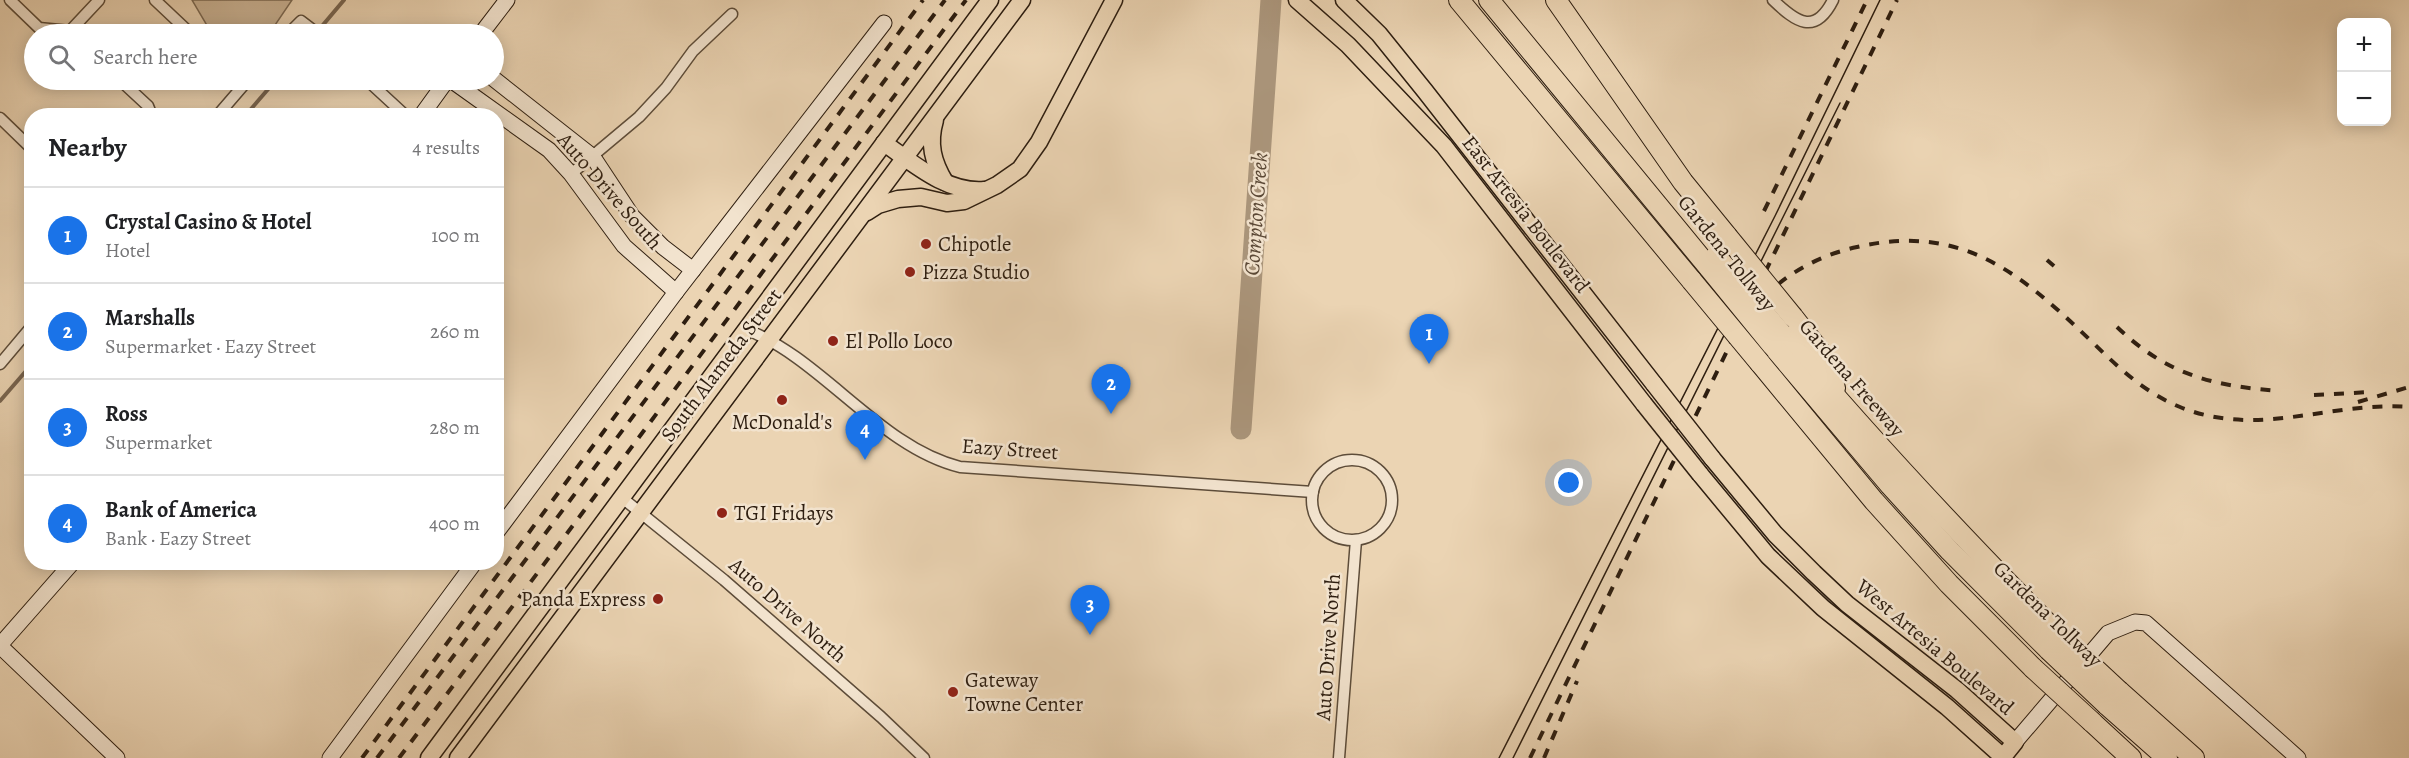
<!DOCTYPE html>
<html lang="en">
<head>
<meta charset="utf-8">
<style>
	:root { --surface:#fff; --page:#f2f2f2; --text:#202124; --muted:#757577; --line:#e0e0e0; --accent:#1a73e8 }
	body { margin:0; font-family:Alegreya,serif; background:var(--page); color:var(--text) }
	.controls { position:absolute; right:18px; top:18px; display:grid; overflow:hidden; border-radius:12px; box-shadow:0 3px 15px #0003 }
	.controls button { width:54px; height:54px; display:grid; place-items:center; padding:0; border:0; border-bottom:2px solid var(--line); background:var(--surface); color:var(--text); font:30px sans-serif }
	.you { position:absolute; left:1569px; top:483px; width:21px; height:21px; margin:-15px; border:4px solid #fff; border-radius:50%; background:#1a73e8; box-shadow:0 0 0 9px #1a73e833 }
	.badge { display:grid; place-items:center; width:39px; height:39px; border-radius:50%; background:var(--accent); color:#fff; font-size:20px; font-weight:700 }
	.pin { position:absolute; translate:-50% -50px; filter:drop-shadow(0 2px 3px #0008) }
	.pin::after { content:''; position:absolute; top:32px; width:21px; height:18px; background:inherit; clip-path:polygon(0 0,100% 0,50% 100%) }
	.list { margin:0; padding:0; list-style:none }
	h2 { display:flex; justify-content:space-between; align-items:center; height:78px; margin:0; padding:0 24px; font-size:26px }
	h2 small { font-size:20px; font-weight:400; color:var(--muted) }
	.list li { display:grid; grid-template-columns:39px 1fr auto; gap:18px; align-items:center; box-sizing:border-box; height:96px; padding:0 24px; border-top:2px solid var(--line) }
	.list b { display:block; font-size:22px; white-space:nowrap }
	.list p { margin:0; font-size:20px; white-space:nowrap; color:var(--muted) }
	.list em { font-size:20px; font-style:normal; color:var(--muted) }
	.icon { flex:none; width:33px; height:33px; fill:none; stroke:currentColor; stroke-width:2; stroke-linecap:round; stroke-linejoin:round }
	.map { position:relative; flex:none; width:2409px; height:758px; overflow:hidden }
	.search { position:absolute; background:var(--surface); box-shadow:0 3px 15px #0003; left:24px; top:24px; width:480px; height:66px; display:flex; align-items:center; gap:15px; box-sizing:border-box; padding:0 21px; border-radius:33px; color:var(--muted); font-size:22px }
	.panel { position:absolute; background:var(--surface); box-shadow:0 3px 15px #0003; left:24px; top:108px; width:480px; height:462px; border-radius:24px }
	.map>svg:first-child { display:block }
	.green { fill:#cbb597; stroke:#7c6a54; stroke-width:1.5 }
	.lines { fill:none; stroke-linecap:round; stroke-linejoin:round }
	.stream { stroke:#796651; stroke-width:4 }
	.river { stroke:#ab967c; stroke-width:21 }
	.street-casing { stroke:#5d4c39; stroke-width:13 }
	.secondary-casing { stroke:#2e1e10; stroke-width:17 }
	.primary-casing { stroke:#2e1e10; stroke-width:19 }
	.highway-casing { stroke:#2e1e10; stroke-width:22 }
	.street { stroke:#f2e3ce; stroke-width:10 }
	.secondary { stroke:#f2e3ce; stroke-width:15 }
	.primary { stroke:#ebd4b3; stroke-width:16 }
	.highway { stroke:#ebd4b3; stroke-width:20 }
	.tram { stroke:#2e1e10; stroke-width:1.5 }
	.rail { stroke:#2e1e10; stroke-width:4; stroke-dasharray:10 10; stroke-linecap:butt }
	.primary-bridge-casing { stroke:#2e1e10; stroke-width:19; stroke-linecap:butt }
	.highway-bridge-casing { stroke:#2e1e10; stroke-width:22; stroke-linecap:butt }
	.primary-bridge { stroke:#ebd4b3; stroke-width:16 }
	.highway-bridge { stroke:#ebd4b3; stroke-width:20 }
	.poi-dot { fill:#8f2418; stroke:#f2e3ce; stroke-width:2 }
	.labels { text-anchor:middle; dominant-baseline:central; stroke-width:5; stroke-linejoin:round; paint-order:stroke }
	.street-label { font-size:21px; fill:#2e1e10; stroke:#f2e3ce }
	.poi-label { font-size:21px; fill:#2e1e10; stroke:#f2e3ce; text-anchor:start }
	.water-label { font-size:22px; font-style:italic; fill:#5a4836; stroke:#f2e3ce }
</style>
</head>
<body>
<div class="map">
<svg width="2409" height="758" viewBox="0 0 2409 758">
	<rect width="100%" height="100%" fill="#ebd4b3"/>
	<filter id="stains"><feTurbulence type="fractalNoise" baseFrequency=".00333" numOctaves="4"/><feColorMatrix values="0 0 0 0 .2 0 0 0 0 .09 0 0 0 0 .02 0 0 0 .5 -.17"/></filter>
	<radialGradient id="worn" r=".72"><stop offset=".6" stop-color="#630" stop-opacity="0"/><stop offset="1" stop-color="#630" stop-opacity=".3"/></radialGradient>
	<path class="green" d="M192,0H292L269,34L252,32L250,34H212Z"/>
	<g class="lines">
		<g class="stream">
			<path d="M317,32L344,0"/>
			<path d="M245,116L276,80"/>
			<path d="M0,401L32,364"/>
		</g>
		<path class="river" d="M1241,429L1271,0"/>
		<defs>
			<g id="street">
				<path d="M10,0L39,28L70,31"/>
				<path d="M155,0L191,34"/>
				<path d="M1773,0C1796,22 1815,36 1833,0"/>
				<path d="M73,34L70,31L99,0"/>
				<path d="M288,34L301,21L318,34"/>
				<path d="M120,80L148,106L152,116"/>
				<path d="M367,80L406,116"/>
				<path d="M217,116L248,80"/>
				<path d="M0,118L32,149"/>
				<path d="M571,174L639,117L666,88L693,51L732,14"/>
				<path d="M745,329C822,358 879,447 960,467L1313,492"/>
				<path d="M0,364L32,326"/>
				<circle cx="1352" cy="500" r="40"/>
				<path d="M621,497L724,580L881,717L924,758"/>
				<path d="M1339,758L1356,540"/>
			</g>
			<g id="secondary">
				<path d="M481,34L507,0"/>
				<path d="M494,79L593,157L632,216L663,247L693,270"/>
				<path d="M451,80L549,150L571,174L624,246L676,292"/>
				<path d="M421,116L447,80"/>
				<path d="M496,533L676,292L884,23"/>
				<path d="M0,645L73,562"/>
				<path d="M0,646L117,758"/>
				<path d="M2015,742L2108,633L2135,622L2146,623L2298,758"/>
				<path d="M330,758L475,562"/>
			</g>
			<g id="primary">
				<path d="M1297,0L1348,45L1444,146L1644,404"/>
				<path d="M1344,0L1379,34L1425,91L1654,384"/>
				<path d="M935,120C928,144 933,162 945,182"/>
				<path d="M884,143C913,163 946,193 984,190"/>
				<path d="M867,212L878,205L898,199L921,197L947,203L964,201L997,185L1020,169L1039,142L1114,0"/>
				<path d="M1712,458L1775,534L1814,573L1847,604L1957,690L2015,742L2003,757"/>
				<path d="M1700,474L1768,556L1823,608L1947,707L2004,758"/>
				<path d="M429,758L990,0"/>
				<path d="M458,758L1022,0"/>
			</g>
			<g id="highway">
				<path d="M1459,0L1692,281"/>
				<path d="M1489,0L1710,269"/>
				<path d="M1556,0L1683,182L1727,236"/>
				<path d="M1793,317L1819,350L1835,388"/>
				<path d="M1781,333C1870,439 1964,539 2061,637"/>
				<path d="M1772,345L1890,485L1950,551L2049,650"/>
				<path d="M1760,363L1874,501L1949,584L2033,668"/>
				<path d="M2119,691L2194,758"/>
				<path d="M2107,705L2167,758"/>
				<path d="M2092,722L2131,758"/>
			</g>
		</defs>
		<use href="#street" class="street-casing"/>
		<use href="#secondary" class="secondary-casing"/>
		<use href="#primary" class="primary-casing"/>
		<use href="#highway" class="highway-casing"/>
		<use href="#street" class="street"/>
		<use href="#secondary" class="secondary"/>
		<use href="#primary" class="primary"/>
		<use href="#highway" class="highway"/>
		<g class="tram">
			<path d="M1499,758L1775,216L1880,0"/>
			<path d="M1513,758L1840,103"/>
		</g>
		<g class="rail">
			<path d="M1764,211L1867,0"/>
			<path d="M2047,260L2054,266"/>
			<path d="M1751,313C1776,278 1816,256 1857,247C1961,223 2019,272 2089,339C2117,366 2143,392 2180,407C2259,439 2329,401 2409,407"/>
			<path d="M2117,327C2167,375 2213,386 2280,391"/>
			<path d="M2314,395L2371,392"/>
			<path d="M2358,402L2409,387"/>
			<path d="M362,758L923,0"/>
			<path d="M377,758L945,0"/>
			<path d="M399,758L966,0"/>
			<path d="M1530,758L1897,0"/>
			<path d="M1544,758L1577,681"/>
		</g>
		<defs>
			<g id="primary-bridge">
				<path d="M1654,384L1712,458"/>
				<path d="M1644,404L1700,474"/>
			</g>
			<g id="highway-bridge">
				<path d="M1727,236L1793,317"/>
				<path d="M1716,256L1781,333"/>
				<path d="M1710,269L1772,345"/>
				<path d="M1692,281L1760,363"/>
				<path d="M2061,637L2119,691"/>
				<path d="M2049,650L2107,705"/>
				<path d="M2033,668L2092,722"/>
			</g>
		</defs>
		<use href="#primary-bridge" class="primary-bridge-casing"/>
		<use href="#highway-bridge" class="highway-bridge-casing"/>
		<use href="#primary-bridge" class="primary-bridge"/>
		<use href="#highway-bridge" class="highway-bridge"/>
	</g>
	<g class="poi-dot">
		<circle cx="926" cy="244" r="6"/>
		<circle cx="910" cy="272" r="6"/>
		<circle cx="833" cy="341" r="6"/>
		<circle cx="782" cy="400" r="6"/>
		<circle cx="722" cy="513" r="6"/>
		<circle cx="658" cy="599" r="6"/>
		<circle cx="953" cy="692" r="6"/>
	</g>
	<g class="labels">
		<g class="street-label">
			<text transform="translate(610 191) rotate(49)">Auto Drive South</text>
			<text transform="translate(1526 214) rotate(52)">East Artesia Boulevard</text>
			<text transform="translate(1727 253) rotate(51)">Gardena Tollway</text>
			<text transform="translate(721 365) rotate(-53)">South Alameda Street</text>
			<text transform="translate(1852 378) rotate(49)">Gardena Freeway</text>
			<text transform="translate(1010 449) rotate(4)">Eazy Street</text>
			<text transform="translate(788 610) rotate(41)">Auto Drive North</text>
			<text transform="translate(2048 614) rotate(44)">Gardena Tollway</text>
			<text transform="translate(1328 647) rotate(-86)">Auto Drive North</text>
			<text transform="translate(1935 647) rotate(40)">West Artesia Boulevard</text>
		</g>
		<g class="poi-label">
			<text x="938" y="244">Chipotle</text>
			<text x="922" y="272">Pizza Studio</text>
			<text x="845" y="341">El Pollo Loco</text>
			<text x="782" y="422" text-anchor="middle">McDonald's</text>
			<text x="734" y="513">TGI Fridays</text>
			<text x="646" y="599" text-anchor="end">Panda Express</text>
			<text x="965" y="680">Gateway<tspan x="965" dy="24">Towne Center</tspan></text>
		</g>
		<g class="water-label">
			<text transform="translate(1256 214) rotate(-86)">Compton Creek</text>
		</g>
	</g>
	<rect width="100%" height="100%" filter="url(#stains)"/>
	<rect width="100%" height="100%" fill="url(#worn)"/>
</svg>
<div class="controls">
<button>+</button>
<button>−</button>
</div>
<div class="you"></div>
<div class="pin badge" style="left:1429px;top:364px">1</div>
<div class="pin badge" style="left:1111px;top:414px">2</div>
<div class="pin badge" style="left:1090px;top:635px">3</div>
<div class="pin badge" style="left:865px;top:460px">4</div>
<div class="search"><svg class="icon" aria-label="search" viewBox="0 0 24 24"><circle cx="10" cy="10" r="6"/><path d="M15 15l6 6"/></svg>Search here</div>
<section class="panel">
<h2>Nearby<small>4 results</small></h2>
<ul class="list">
<li><span class="badge">1</span><div><b>Crystal Casino &amp; Hotel</b><p>Hotel</p></div><em>100 m</em></li>
<li><span class="badge">2</span><div><b>Marshalls</b><p>Supermarket · Eazy Street</p></div><em>260 m</em></li>
<li><span class="badge">3</span><div><b>Ross</b><p>Supermarket</p></div><em>280 m</em></li>
<li><span class="badge">4</span><div><b>Bank of America</b><p>Bank · Eazy Street</p></div><em>400 m</em></li>
</ul>
</section>
</div>
</body>
</html>
